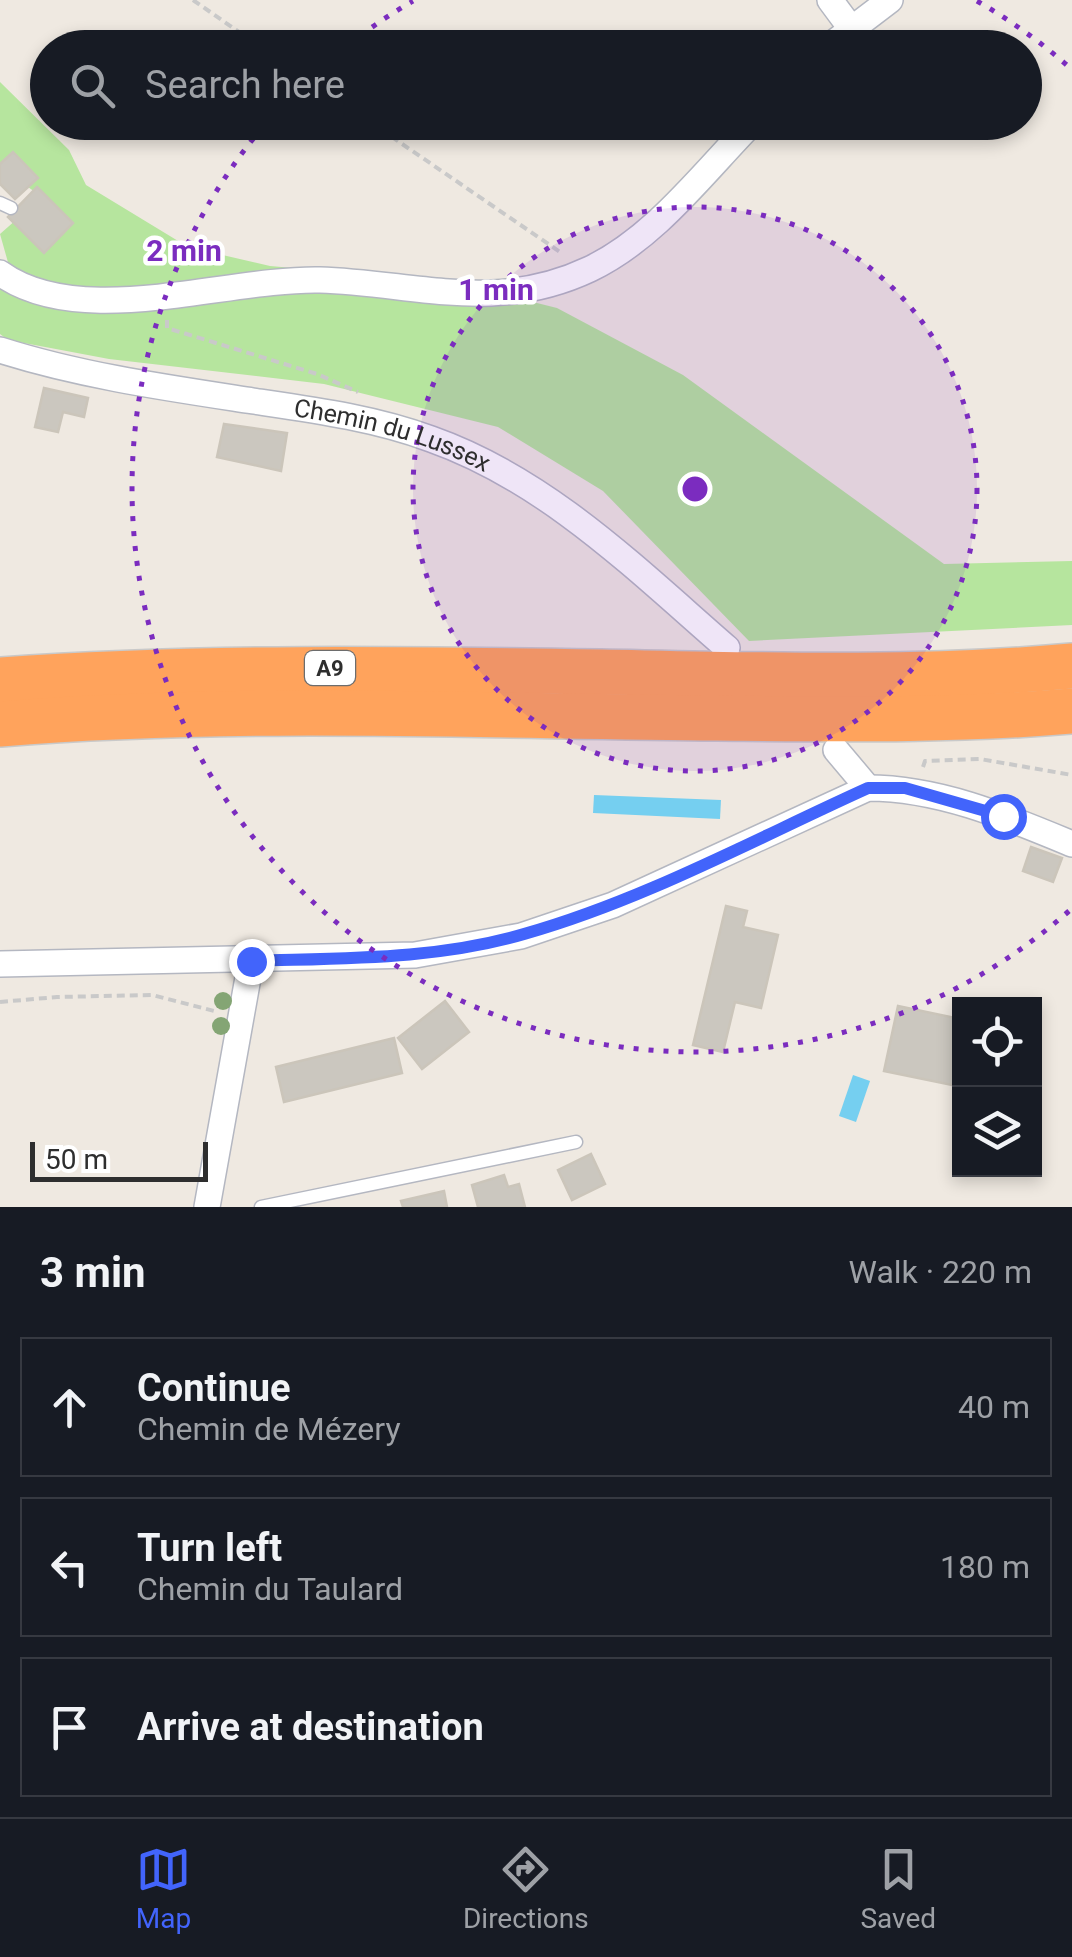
<!DOCTYPE html>
<html lang="en">
<head>
<meta charset="utf-8">
<style>
	:root { --surface:#171b24; --page:#242831; --text:#f1f3f6; --muted:#9ea1a6; --line:#363941; --accent:#4264fb }
	body { margin:0; font-family:Roboto,sans-serif; background:var(--page); color:var(--text) }
	.controls { position:absolute; right:30px; bottom:30px; display:grid; overflow:hidden; border-radius:0px; box-shadow:0 5px 15px #0003 }
	.controls button { width:90px; height:90px; display:grid; place-items:center; padding:0; border:0; border-bottom:2px solid var(--line); background:var(--surface); color:var(--text); font:50px sans-serif }
	.scale { position:absolute; left:30px; bottom:25px; width:178px; box-sizing:border-box; padding-left:10px; border:5px solid #2e2e2e; border-top:0; font-size:28px; line-height:35px; white-space:nowrap; color:#2e2e2e; -webkit-text-stroke:8px #fff; paint-order:stroke }
	.stop { position:absolute; width:30px; height:30px; margin:-22px; border:8px solid #4264fb; border-radius:50%; background:#fff }
	.stop.end { background:#4264fb; border-color:#fff; box-shadow:0 2px 10px #0008 }
	.list { margin:0; padding:0; list-style:none }
	h2 { display:flex; justify-content:space-between; align-items:center; height:130px; margin:0; padding:0 40px; font-size:42px }
	h2 small { font-size:32px; font-weight:400; color:var(--muted) }
	.list li { display:grid; grid-template-columns:65px 1fr auto; gap:30px; align-items:center; box-sizing:border-box; height:140px; margin:0 20px 20px; padding:0 20px; border:2px solid var(--line); border-radius:0px }
	.list b { display:block; font-size:38px; white-space:nowrap }
	.list p { margin:0; font-size:32px; white-space:nowrap; color:var(--muted) }
	.list em { font-size:32px; font-style:normal; color:var(--muted) }
	.icon { flex:none; width:55px; height:55px; fill:none; stroke:currentColor; stroke-width:2; stroke-linecap:round; stroke-linejoin:round }
	.map { position:relative; flex:none; width:1072px; height:1207px; overflow:hidden }
	.search { position:absolute; background:var(--surface); box-shadow:0 5px 15px #0003; left:30px; right:30px; top:30px; height:110px; display:flex; align-items:center; gap:25px; box-sizing:border-box; padding:0 35px; border-radius:55px; color:var(--muted); font-size:38px }
	.sheet { height:610px; background:var(--surface) }
	nav { display:flex; justify-content:space-around; align-items:center; box-sizing:border-box; height:140px; border-top:2px solid var(--line); background:var(--surface); font-size:28px; color:var(--muted) }
	nav a { display:grid; justify-items:center; gap:5px }
	nav .on { color:var(--accent) }
	.map>svg:first-child { display:block }
	.green { fill:#b6e59e }
	.water { fill:#75cff0 }
	.building { fill:#cbc7bf; stroke:#cbc5ba; stroke-width:2.5 }
	.lines { fill:none; stroke-linecap:round; stroke-linejoin:round }
	.lane-casing { stroke:#b4b7c1; stroke-width:15 }
	.street-casing { stroke:#b4b7c1; stroke-width:28 }
	.highway-casing { stroke:#c9c9c9; stroke-width:48 }
	.path { stroke:#c9c9c9; stroke-width:4; stroke-dasharray:8 5; stroke-linecap:butt }
	.lane { stroke:#fff; stroke-width:12 }
	.street { stroke:#fff; stroke-width:25 }
	.highway { stroke:#ffa35c; stroke-width:45 }
	.tree { fill:#84a574 }
	.route { stroke:#4264fb; stroke-width:12 }
	.ring { fill:none; stroke:#7b2cbf; stroke-width:5; stroke-dasharray:5 10 }
	.labels { text-anchor:middle; dominant-baseline:central; stroke-width:9; stroke-linejoin:round; paint-order:stroke }
	.shield { fill:#fff; stroke:#6d6d6d; stroke-width:2.5 }
	.shield-label { font-size:22px; font-weight:bold; fill:#2e2e2e }
	.street-label { font-size:25px; fill:#2e2e2e; stroke:#fff }
	.centre { fill:#7b2cbf; stroke:#fff; stroke-width:5 }
	.ring-label { font-size:30px; text-anchor:middle; font-weight:bold; fill:#7b2cbf; stroke:#fff; stroke-width:9; stroke-linejoin:round; paint-order:stroke }
</style>
</head>
<body>
<div class="map">
<svg width="1072" height="1207" viewBox="0 0 1072 1207">
	<rect width="100%" height="100%" fill="#efe9e1"/>
	<path class="green" d="M0,82L69,150L86,185L188,247L270,266L452,282L557,308L683,375L944,564L1072,561V625L749,641L603,491L498,427L324,384L109,359L8,340L0,334V284L11,273L0,234L42,197L0,167Z"/>
	<g class="water">
		<path d="M594,795L721,800L720,819L593,813Z"/>
		<path d="M853,1075L870,1081L856,1122L839,1116Z"/>
	</g>
	<g class="building">
		<path d="M13,152L38,178L15,199L0,184V164Z"/>
		<path d="M37,187L73,223L44,253L8,217Z"/>
		<path d="M44,388L88,398L84,417L63,412L58,432L35,427Z"/>
		<path d="M224,424L287,433L281,471L217,457Z"/>
		<path d="M1031,847L1062,858L1053,882L1023,871Z"/>
		<path d="M726,906L747,911L743,927L778,935L761,1008L735,1002L723,1052L693,1045Z"/>
		<path d="M445,1001L469,1032L422,1069L398,1038Z"/>
		<path d="M898,1006L960,1019L957,1086L884,1071Z"/>
		<path d="M394,1038L402,1073L284,1102L276,1067Z"/>
		<path d="M591,1154L605,1184L572,1200L558,1170Z"/>
		<path d="M504,1175L508,1187L519,1184L525,1207H478L472,1185Z"/>
		<path d="M444,1191L447,1207H403L401,1201Z"/>
	</g>
	<g class="lines">
		<defs>
			<g id="lane">
				<path d="M0,203L11,208"/>
				<path d="M261,1207L576,1142"/>
			</g>
			<g id="street">
				<path d="M830,0L850,27"/>
				<path d="M827,48L890,0"/>
				<path d="M0,273C80,331 227,278 320,280C416,283 495,314 590,269C655,238 703,173 753,122"/>
				<path id="s1" d="M0,350C82,376 168,388 253,401C314,410 374,418 431,439C547,480 636,569 727,648"/>
				<path d="M836,750L868,788"/>
				<path d="M0,964L415,955L521,936L613,905L868,788C939,788 1007,817 1072,844"/>
				<path d="M207,1207L251,961"/>
			</g>
			<g id="highway">
				<path d="M0,680C200,666 400,669 601,672C757,675 916,680 1072,666"/>
				<path d="M0,724C239,705 478,716 717,718C835,719 954,721 1072,711"/>
			</g>
		</defs>
		<use href="#lane" class="lane-casing"/>
		<use href="#street" class="street-casing"/>
		<use href="#highway" class="highway-casing"/>
		<g class="path">
			<path d="M193,0L262,48"/>
			<path d="M370,122L563,254"/>
			<path d="M167,320V328L317,374L358,392"/>
			<path d="M923,767L925,761L980,759L1072,775"/>
			<path d="M0,1002L57,997L152,995L218,1012"/>
		</g>
		<use href="#lane" class="lane"/>
		<use href="#street" class="street"/>
		<use href="#highway" class="highway"/>
	</g>
	<g class="tree">
		<circle cx="223" cy="1001" r="9"/>
		<circle cx="221" cy="1026" r="9"/>
	</g>
	<g class="lines">
		<path class="route" d="M251,961C342,958 436,960 524,934C644,900 755,839 868,788H905L1003,816"/>
	</g>
	<circle cx="695" cy="489" r="282" fill="#7b2cbf" fill-opacity=".12"/>
	<g class="ring">
		<circle cx="695" cy="489" r="282"/>
		<path d="M1069 911A564 564 0 0 1 266 123M348 45A564 564 0 0 1 413 1M977 1A564 564 0 0 1 1069 67"/>
	</g>
	<g class="labels">
		<rect class="shield" x="305" y="651" width="50" height="34" rx="8"/>
		<g class="shield-label">
			<text x="330" y="668">A9</text>
		</g>
		<g class="street-label">
			<text stroke="none"><textPath href="#s1" startOffset="402">Chemin du Lussex</textPath></text>
		</g>
	</g>
	<circle cx="695" cy="489" r="15" class="centre"/>
	<g class="ring-label">
		<text x="184" y="261">2 min</text>
		<text x="496" y="300">1 min</text>
	</g>
</svg>
<div class="controls">
<button><svg class="icon" aria-label="locate" viewBox="0 0 24 24"><circle cx="12" cy="12" r="6"/><path d="M12 2v4M12 18v4M2 12h4M18 12h4"/></svg></button>
<button><svg class="icon" aria-label="layers" viewBox="0 0 24 24"><path d="M12 4l9 5-9 5-9-5zM3 14l9 5 9-5"/></svg></button>
</div>
<div class="scale">50 m</div>
<div class="stop" style="left:1003px;top:816px"></div>
<div class="stop end" style="left:251px;top:961px"></div>
<div class="search"><svg class="icon" aria-label="search" viewBox="0 0 24 24"><circle cx="10" cy="10" r="6"/><path d="M15 15l6 6"/></svg>Search here</div>
</div>
<section class="sheet">
<h2>3 min<small>Walk · 220 m</small></h2>
<ul class="list">
<li><svg class="icon" aria-label="ahead" viewBox="0 0 24 24"><path d="M12 20V5M6 11l6-6 6 6"/></svg><div><b>Continue</b><p>Chemin de Mézery</p></div><em>40 m</em></li>
<li><svg class="icon" aria-label="left" viewBox="0 0 24 24"><path d="M17 20v-9H6M10 6l-5 5 5 5"/></svg><div><b>Turn left</b><p>Chemin du Taulard</p></div><em>180 m</em></li>
<li><svg class="icon" aria-label="arrive" viewBox="0 0 24 24"><path d="M6 21V4h12l-3 4 3 4H6"/></svg><div><b>Arrive at destination</b></div></li>
</ul>
</section>
<nav>
<a class="on"><svg class="icon" aria-label="map" viewBox="0 0 24 24"><path d="M3 6l6-2 6 2 6-2v14l-6 2-6-2-6 2zM9 4v14M15 6v14"/></svg>Map</a>
<a><svg class="icon" aria-label="directions" viewBox="0 0 24 24"><path d="M12 3l9 9-9 9-9-9zM9 14v-3h6M13 9l2 2-2 2"/></svg>Directions</a>
<a><svg class="icon" aria-label="saved" viewBox="0 0 24 24"><path d="M7 4h10v16l-5-4-5 4z"/></svg>Saved</a>
</nav>
</body>
</html>
